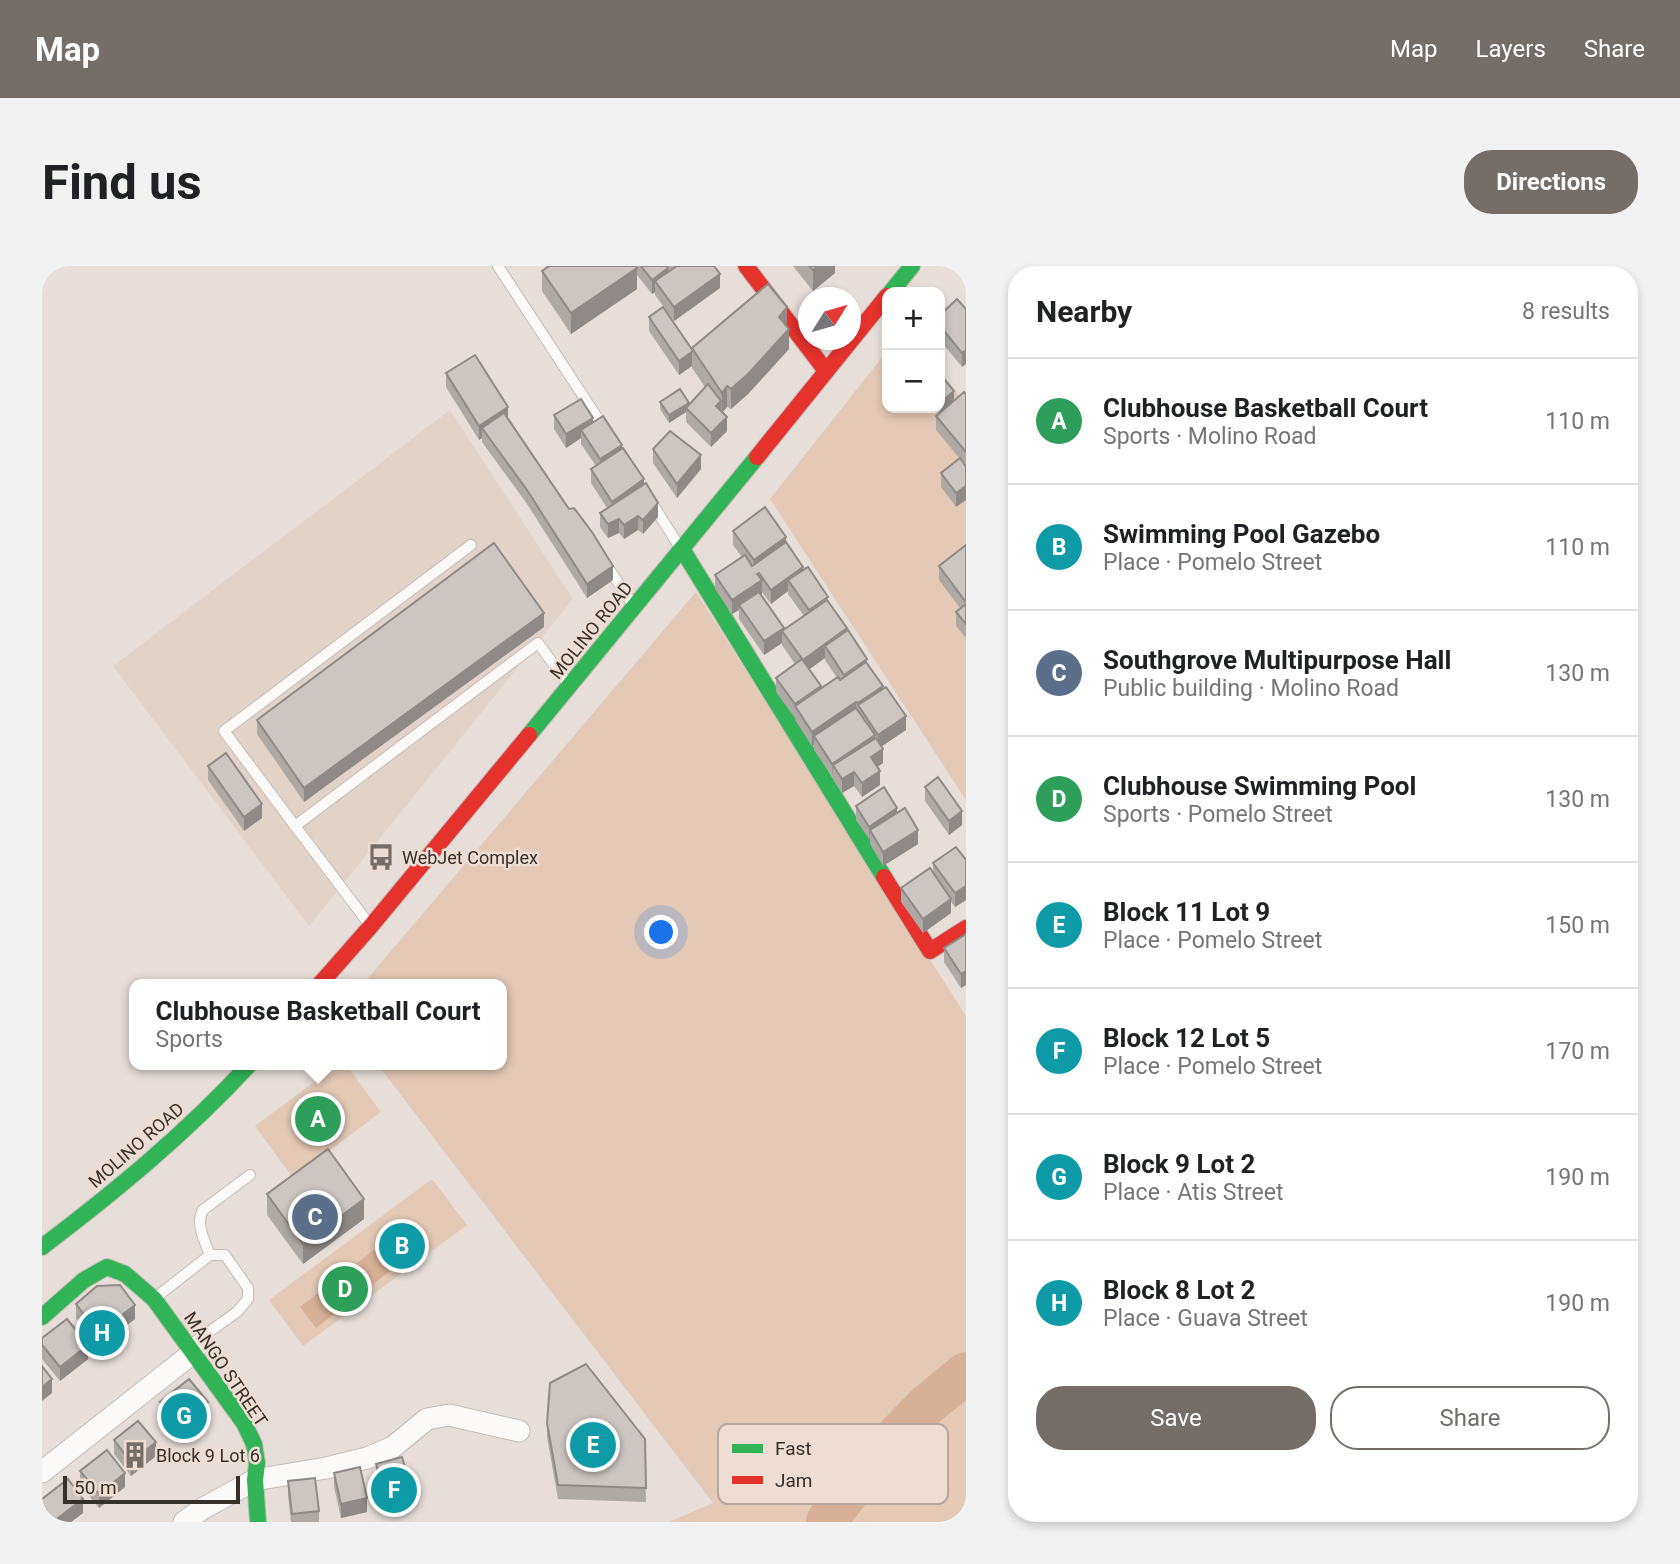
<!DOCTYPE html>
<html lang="en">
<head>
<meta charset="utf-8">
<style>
	:root { --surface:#fff; --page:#f2f2f2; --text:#202124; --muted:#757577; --line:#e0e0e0; --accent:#746d68 }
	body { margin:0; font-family:Roboto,sans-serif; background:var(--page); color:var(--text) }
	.controls { position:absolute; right:21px; top:21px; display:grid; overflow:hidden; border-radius:14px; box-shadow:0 4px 10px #0003 }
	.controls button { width:63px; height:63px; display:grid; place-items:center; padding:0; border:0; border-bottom:2px solid var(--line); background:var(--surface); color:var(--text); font:35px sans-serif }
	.compass { position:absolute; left:756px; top:21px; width:63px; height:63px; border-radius:50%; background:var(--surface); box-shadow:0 4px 10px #0003; rotate:53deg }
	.scale { position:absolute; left:21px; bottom:18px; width:177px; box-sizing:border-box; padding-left:7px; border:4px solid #36302b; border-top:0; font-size:19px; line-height:24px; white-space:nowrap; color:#36302b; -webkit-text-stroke:5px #edddd3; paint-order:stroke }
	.you { position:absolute; left:620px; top:667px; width:24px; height:24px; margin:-18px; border:5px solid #fff; border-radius:50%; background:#1a73e8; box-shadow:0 0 0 10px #1a73e833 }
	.badge { display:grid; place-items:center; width:46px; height:46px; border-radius:50%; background:var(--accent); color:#fff; font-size:23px; font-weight:700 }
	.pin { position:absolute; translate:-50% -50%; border:4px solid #fff; box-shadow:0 2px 7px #0006 }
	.popup { position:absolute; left:87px; top:713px; width:378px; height:91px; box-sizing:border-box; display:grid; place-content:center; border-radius:14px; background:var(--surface); filter:drop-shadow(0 2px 5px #0005); font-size:23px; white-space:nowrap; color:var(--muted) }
	.popup b { font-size:26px; color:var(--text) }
	.popup::after { content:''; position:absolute; left:50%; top:100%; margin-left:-14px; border:14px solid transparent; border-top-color:var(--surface) }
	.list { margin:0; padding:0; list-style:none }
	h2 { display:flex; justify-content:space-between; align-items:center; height:91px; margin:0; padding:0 28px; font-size:30px }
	h2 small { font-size:23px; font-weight:400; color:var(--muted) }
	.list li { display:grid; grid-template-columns:46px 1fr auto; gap:21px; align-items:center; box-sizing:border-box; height:126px; padding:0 28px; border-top:2px solid var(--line) }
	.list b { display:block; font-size:26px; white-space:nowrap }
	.list p { margin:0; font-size:23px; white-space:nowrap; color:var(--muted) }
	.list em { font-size:23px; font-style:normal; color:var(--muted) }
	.actions { display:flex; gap:14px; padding:21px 28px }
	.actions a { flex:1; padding:16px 0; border:2px solid var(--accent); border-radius:28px; text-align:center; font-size:24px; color:var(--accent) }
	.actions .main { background:var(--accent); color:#fff }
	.map { position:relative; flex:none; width:924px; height:1256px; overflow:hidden; border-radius:28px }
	header { display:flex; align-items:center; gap:42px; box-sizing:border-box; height:98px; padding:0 35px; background:var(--accent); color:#fff }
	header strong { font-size:33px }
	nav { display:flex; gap:38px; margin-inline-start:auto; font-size:24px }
	.intro { display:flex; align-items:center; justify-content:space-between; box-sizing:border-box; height:168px; padding:0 42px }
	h1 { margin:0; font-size:49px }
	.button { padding:18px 32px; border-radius:28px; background:var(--accent); color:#fff; font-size:24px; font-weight:700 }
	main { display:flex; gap:42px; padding:0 42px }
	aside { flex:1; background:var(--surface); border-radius:28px; box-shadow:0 4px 10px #0003 }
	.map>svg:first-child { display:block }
	.built { fill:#e2d3c8 }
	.green { fill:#e3c9b6 }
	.water { fill:#d7b096 }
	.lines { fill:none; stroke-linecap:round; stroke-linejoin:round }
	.river { stroke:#d7b096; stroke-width:42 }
	.lane-casing { stroke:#c3bcb8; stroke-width:12 }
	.street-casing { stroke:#c3bcb8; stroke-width:23 }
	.fast-casing { stroke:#c3bcb8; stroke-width:18 }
	.jam-casing { stroke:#c3bcb8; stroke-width:18 }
	.lane { stroke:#fbfaf9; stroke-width:10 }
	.street { stroke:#fbfaf9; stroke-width:21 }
	.fast { stroke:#30b455; stroke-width:16 }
	.jam { stroke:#e5322d; stroke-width:16 }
	.wall { fill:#afa9a6; fill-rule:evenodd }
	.shaded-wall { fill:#8f8a87 }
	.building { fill:#ccc5c1; stroke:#8f8a87; stroke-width:2 }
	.labels { text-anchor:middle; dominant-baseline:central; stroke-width:5; stroke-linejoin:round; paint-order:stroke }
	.street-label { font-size:18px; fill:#36302b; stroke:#edddd3 }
	.poi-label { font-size:18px; fill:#36302b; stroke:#edddd3; text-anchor:start }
	.key { fill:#edddd3; stroke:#b6a9a1; stroke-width:2 }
	.key-label { font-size:19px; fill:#36302b }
</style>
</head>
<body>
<header>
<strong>Map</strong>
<nav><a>Map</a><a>Layers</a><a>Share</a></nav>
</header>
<div class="intro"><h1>Find us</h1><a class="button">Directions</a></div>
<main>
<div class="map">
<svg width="924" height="1256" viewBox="0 0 924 1256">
	<rect width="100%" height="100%" fill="#e7ded9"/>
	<path class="built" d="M408,144L531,333L267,660L71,400Z"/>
	<g class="green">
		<path d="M845,85V142H898V106L924,137V534L728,233Z"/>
		<path d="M654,326L924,750V1256H627L671,1237L336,799H460V718H321Z"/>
		<path d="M295,799H304L339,846L251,912L213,860Z"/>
		<path d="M390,913L425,959L261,1080L227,1034Z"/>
	</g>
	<path class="water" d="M332,984L348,1005L274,1062L258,1041Z"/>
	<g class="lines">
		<path class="river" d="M785,1256L790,1247L837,1188L885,1139L924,1107"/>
		<defs>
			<g id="lane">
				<path d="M456,0L564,165"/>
				<path d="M608,234L637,280"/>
				<path d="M563,297L591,339"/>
				<path d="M253,560L182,465L429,279"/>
				<path d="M327,658L253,560L496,377L526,418"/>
				<path d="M168,989C163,975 153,958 161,944L208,909"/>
				<path d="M113,1032L168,989H183L206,1022V1033L195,1046L147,1080"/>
			</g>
			<g id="street">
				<path d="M0,1206L152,1086"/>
				<path d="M142,1256L160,1243L213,1214L284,1202L325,1192L351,1181L385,1153L407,1149L477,1165"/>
			</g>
			<g id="fast">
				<path d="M849,26L870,0"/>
				<path d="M640,283L842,611"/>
				<path d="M487,469L715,191"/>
				<path d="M0,981C74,925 144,867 207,799"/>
				<path d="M0,1051L42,1014L65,1001L83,1008L112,1033L202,1157L212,1178L215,1197L213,1214L216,1256"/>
			</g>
			<g id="jam">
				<path d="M704,0L784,105"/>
				<path d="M715,191L845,30"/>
				<path d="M842,611L888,685L924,662"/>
				<path d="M278,718L329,660L487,469"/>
			</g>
		</defs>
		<use href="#lane" class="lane-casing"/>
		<use href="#street" class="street-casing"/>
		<use href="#fast" class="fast-casing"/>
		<use href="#jam" class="jam-casing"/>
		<use href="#lane" class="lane"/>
		<use href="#street" class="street"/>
		<use href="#fast" class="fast"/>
		<use href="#jam" class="jam"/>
	</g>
	<g class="wall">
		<path d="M507,0H672L678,22L632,55L613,29V26L610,28L595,9V23L529,68L500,25V5Z"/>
		<path d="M751,0H793V7L771,25Z"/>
		<path d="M924,43V98L920,101L898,74V49Z"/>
		<path d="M607,51L650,84L745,60L747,83L706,128L689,143L685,141L680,147L685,165L669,181L644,156V146L627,157L618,143V136L647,139L663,121L650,102V100L637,109L607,65Z"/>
		<path d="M404,107L466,153L571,314L545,332L485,238L440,176V172L437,174L404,121Z"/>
		<path d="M898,108L912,134L924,128V200L894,164V150L897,147L892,142H898Z"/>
		<path d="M512,149L551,157L580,182L602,218L616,251L601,268L596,264L582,273L577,267L566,272L558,261V247L565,242L549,217V203L554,200L539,178V172L524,182L512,163Z"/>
		<path d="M611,183L659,203L635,232L611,197Z"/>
		<path d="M918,192L914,241L899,221V207Z"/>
		<path d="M691,265L744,277L761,304L786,336L825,397L841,422L864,464L839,480L841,497L835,501L838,519L820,531L812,520L800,527L791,513V511L772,484V479L770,480L753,454V452L734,426V412L753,398L740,379V377L722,389L697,353V344L690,348L673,323V309L700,291L691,279ZM746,325V328L762,350L742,364L719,329L720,326L729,338ZM783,392V394L795,412L779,423L767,403Z"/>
		<path d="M924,279V372L914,360V346L918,342L897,314V300Z"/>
		<path d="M502,361L262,536L215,468V454Z"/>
		<path d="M166,500L220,552L202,565L166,514Z"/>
		<path d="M883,521L920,559L907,569L883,535Z"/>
		<path d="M814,540L855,547L876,578L841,600L828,578V574L814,554Z"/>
		<path d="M924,594V634L913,641L909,636V647L881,667L859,636V622L891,607V597Z"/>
		<path d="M924,668L919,722L902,696V682Z"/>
		<path d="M225,928L322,953L261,998L225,949Z"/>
		<path d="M347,967L373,986L362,994L347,975Z"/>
		<path d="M34,1038L93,1053L56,1081L34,1052Z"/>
		<path d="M0,1072L46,1093L18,1115L0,1093Z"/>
		<path d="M118,1136L166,1150L137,1173L118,1150Z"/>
		<path d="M505,1157L603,1173L604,1236L516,1233L505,1171Z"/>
		<path d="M72,1174L114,1190L89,1210L72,1188Z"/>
		<path d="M334,1198L369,1236L343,1242L334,1212Z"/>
		<path d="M38,1205L83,1221L57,1242L38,1219Z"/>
		<path d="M292,1207L325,1246L299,1252L292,1221Z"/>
		<path d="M246,1215L277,1245V1256H249L246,1229Z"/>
		<path d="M0,1233L41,1247L29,1256H0Z"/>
	</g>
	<g class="shaded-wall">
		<path d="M776,0H793V7L771,25V4Z"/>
		<path d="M595,2V23L529,68V47Z"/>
		<path d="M626,2V16L613,15V26L610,28V14Z"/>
		<path d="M678,8V22L632,55V41Z"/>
		<path d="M745,41V62L737,51Z"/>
		<path d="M747,63V83L706,128L689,143V123Z"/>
		<path d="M924,84V98L920,101V87Z"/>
		<path d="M650,86V100L637,109V95Z"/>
		<path d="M685,120V141L680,147V127Z"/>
		<path d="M912,125V139L899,150V136Z"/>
		<path d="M679,135V149L674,140Z"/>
		<path d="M647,137V144L644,142V146L627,157V149Z"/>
		<path d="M466,141V155L440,162V172L437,174V160Z"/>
		<path d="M685,151V165L669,181V167Z"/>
		<path d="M551,152V166L539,164V172L524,182V168Z"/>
		<path d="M580,179V193L558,207V193Z"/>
		<path d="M659,189V203L635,232V218Z"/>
		<path d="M602,213V227L570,250V236Z"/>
		<path d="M924,220V234L914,241V227Z"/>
		<path d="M616,237V251L601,268V254Z"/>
		<path d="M596,250V264L582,273V259Z"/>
		<path d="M577,253V267L566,272V258Z"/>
		<path d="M744,271V285L712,308V294Z"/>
		<path d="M571,300V314L545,332V318Z"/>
		<path d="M761,301V315L746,314V325L729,338V324Z"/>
		<path d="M717,307V317L720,314V328L699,343L697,339V344L690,348V334Z"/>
		<path d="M502,347V361L262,536V522Z"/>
		<path d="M742,362V367L740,365V377L722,389V375Z"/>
		<path d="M805,362V376L783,380V392L761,408V394Z"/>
		<path d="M825,393V407L802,423V409Z"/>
		<path d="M779,420V434L753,440V438Z"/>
		<path d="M841,420V434L816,439V451V437Z"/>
		<path d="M814,436V450L772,470V479L770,480V466Z"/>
		<path d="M864,450V464L836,483V469Z"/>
		<path d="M833,469V483L791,499L790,512V498Z"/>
		<path d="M841,483V497L829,505V491Z"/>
		<path d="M838,505V519L820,531V517Z"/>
		<path d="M812,506V520L800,527V513Z"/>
		<path d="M220,538V552L202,565V551Z"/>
		<path d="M855,542V556L828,564L827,575V561Z"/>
		<path d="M920,545V559L907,569V555Z"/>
		<path d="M876,564V578L841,600V586Z"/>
		<path d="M924,620V634L913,641V627Z"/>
		<path d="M909,633V647L881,667V653Z"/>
		<path d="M924,705V719L919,722V708Z"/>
		<path d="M322,933V953L261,998V978Z"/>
		<path d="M373,979V986L362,994V987Z"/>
		<path d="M93,1039V1053L56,1081V1067Z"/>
		<path d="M46,1079V1093L18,1115V1101Z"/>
		<path d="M10,1113V1127L0,1135V1121Z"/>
		<path d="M166,1136V1150L137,1173V1159Z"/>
		<path d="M114,1176V1190L89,1210V1196Z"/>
		<path d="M83,1207V1221L57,1242V1228Z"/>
		<path d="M369,1222V1236L343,1242V1228Z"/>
		<path d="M325,1232V1246L299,1252V1238Z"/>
		<path d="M41,1233V1247L29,1256H12Z"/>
	</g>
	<g class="building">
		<path d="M507,0H594L595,2L529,47L500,5Z"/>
		<path d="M599,0H625L626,2L610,14Z"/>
		<path d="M635,0H672L678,8L632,41L613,15Z"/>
		<path d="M767,0H776L771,4Z"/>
		<path d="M726,18L745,41L737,51L747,63L706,108L689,123L685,120L680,127L650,82Z"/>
		<path d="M915,33L924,43V84L920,87L898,60V49Z"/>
		<path d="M621,41L651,85L637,95L607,51Z"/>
		<path d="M433,89L466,141L437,160L404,107Z"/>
		<path d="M898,108L912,125L899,136L898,134Z"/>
		<path d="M666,118L679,135L674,140L685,151L669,167L644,142Z"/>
		<path d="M638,123L647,137L627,149L618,136Z"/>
		<path d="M922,126L924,128V186L894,150Z"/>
		<path d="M539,133L551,152L524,168L512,149Z"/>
		<path d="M462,147L527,243L532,242L550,266L571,300L545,318L485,224L440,162Z"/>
		<path d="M561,150L580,179L558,193L539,164Z"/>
		<path d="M628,165L659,189L635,218L611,183Z"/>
		<path d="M581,182L602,213L570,236L549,203Z"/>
		<path d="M918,192L924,201V220L914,227L899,207Z"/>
		<path d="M604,217L616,237L601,254L596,250L582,259L577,253L566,258L558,247Z"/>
		<path d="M723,241L744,271L712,294L691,265Z"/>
		<path d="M744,276L761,301L729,324L717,307L715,308L720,314L690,334L673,309L703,289L710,300Z"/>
		<path d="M452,277L502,347L262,522L215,454Z"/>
		<path d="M924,279V334L923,335L897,300Z"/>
		<path d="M766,301L786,331L767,344L746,314Z"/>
		<path d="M717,326L742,362L722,375L697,339Z"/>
		<path d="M785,334L805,362L761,394L740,365Z"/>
		<path d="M924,338V358L914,346Z"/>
		<path d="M806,364L825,393L802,409L783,380Z"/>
		<path d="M760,393L779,420L753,438L734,412Z"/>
		<path d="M824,396L841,420L816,437L814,436L770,466L753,440L796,411L798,414Z"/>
		<path d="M844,421L864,450L836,469L816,439Z"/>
		<path d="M814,442L833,469L790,498L772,470Z"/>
		<path d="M834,472L841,483L829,491L838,505L820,517L812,506L800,513L791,499Z"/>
		<path d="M184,487L220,538L202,551L166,500Z"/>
		<path d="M896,511L920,545L907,555L883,521Z"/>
		<path d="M842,521L855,542L827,561L814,540Z"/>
		<path d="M863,542L876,564L841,586L828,564Z"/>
		<path d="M914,581L924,594V620L913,627L891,597Z"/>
		<path d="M888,602L909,633L881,653L859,622Z"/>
		<path d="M924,668V705L919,708L902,682Z"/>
		<path d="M286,883L322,933L261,978L225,928Z"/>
		<path d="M357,959L373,979L362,987L347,967Z"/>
		<path d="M78,1019L93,1039L56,1067L34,1038L55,1020Z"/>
		<path d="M25,1053L46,1079L18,1101L0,1079V1072Z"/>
		<path d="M544,1098L603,1173L604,1222L516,1219L505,1157L508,1117Z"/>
		<path d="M0,1100L10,1113L0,1121Z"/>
		<path d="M147,1113L166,1136L137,1159L118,1136Z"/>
		<path d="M96,1155L114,1176L89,1196L72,1174Z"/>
		<path d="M65,1184L83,1207L57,1228L38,1205Z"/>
		<path d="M360,1191L369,1222L343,1228L334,1198Z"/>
		<path d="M318,1201L325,1232L299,1238L292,1207Z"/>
		<path d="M273,1212L277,1245L250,1248L246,1215Z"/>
		<path d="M26,1213L41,1233L12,1255L0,1240V1233Z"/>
	</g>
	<defs>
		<symbol id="bus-bare" viewBox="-9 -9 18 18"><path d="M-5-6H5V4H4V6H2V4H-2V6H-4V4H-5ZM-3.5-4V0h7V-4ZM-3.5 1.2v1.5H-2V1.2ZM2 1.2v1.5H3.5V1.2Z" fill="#746d68" stroke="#edddd3" stroke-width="2.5" paint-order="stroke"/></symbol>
		<symbol id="building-bare" viewBox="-9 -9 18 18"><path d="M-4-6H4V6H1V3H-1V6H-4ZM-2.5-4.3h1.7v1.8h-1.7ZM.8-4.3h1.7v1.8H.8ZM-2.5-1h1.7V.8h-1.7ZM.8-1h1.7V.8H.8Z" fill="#746d68" stroke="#edddd3" stroke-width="2.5" paint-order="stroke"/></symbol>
	</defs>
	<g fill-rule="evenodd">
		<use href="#bus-bare" x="320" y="572" width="38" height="38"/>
		<use href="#building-bare" x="74" y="1170" width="38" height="38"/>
	</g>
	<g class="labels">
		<g class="street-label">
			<text transform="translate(549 364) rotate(-51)">MOLINO ROAD</text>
			<text transform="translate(94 879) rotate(-41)">MOLINO ROAD</text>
			<text transform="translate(184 1103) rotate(56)">MANGO STREET</text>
		</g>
		<g class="poi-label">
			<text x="360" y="591">WebJet Complex</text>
			<text x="114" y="1189">Block 9 Lot 6</text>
		</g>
	</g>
	<rect x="676" y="1158" width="230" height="80" rx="10" class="key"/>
	<rect x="690" y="1178" width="31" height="9" fill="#30b455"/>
	<rect x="690" y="1210" width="31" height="8" fill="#e5322d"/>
	<g class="key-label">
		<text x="733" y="1189">Fast</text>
		<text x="733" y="1221">Jam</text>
	</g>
</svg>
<div class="controls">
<button>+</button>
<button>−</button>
</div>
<svg class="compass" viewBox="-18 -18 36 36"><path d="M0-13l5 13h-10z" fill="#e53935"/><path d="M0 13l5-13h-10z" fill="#757577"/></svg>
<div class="scale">50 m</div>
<div class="you"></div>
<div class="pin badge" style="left:276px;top:853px;background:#2e9e5b">A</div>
<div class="popup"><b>Clubhouse Basketball Court</b>Sports</div>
<div class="pin badge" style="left:360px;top:980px;background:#0f9aa8">B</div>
<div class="pin badge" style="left:273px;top:951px;background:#5c6f8a">C</div>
<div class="pin badge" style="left:303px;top:1023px;background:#2e9e5b">D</div>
<div class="pin badge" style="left:551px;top:1179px;background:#0f9aa8">E</div>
<div class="pin badge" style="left:352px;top:1224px;background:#0f9aa8">F</div>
<div class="pin badge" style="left:142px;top:1150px;background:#0f9aa8">G</div>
<div class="pin badge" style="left:60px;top:1067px;background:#0f9aa8">H</div>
</div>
<aside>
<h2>Nearby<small>8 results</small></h2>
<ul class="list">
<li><span class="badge" style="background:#2e9e5b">A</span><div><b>Clubhouse Basketball Court</b><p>Sports · Molino Road</p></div><em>110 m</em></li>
<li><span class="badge" style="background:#0f9aa8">B</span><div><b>Swimming Pool Gazebo</b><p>Place · Pomelo Street</p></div><em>110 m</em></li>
<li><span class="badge" style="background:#5c6f8a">C</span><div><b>Southgrove Multipurpose Hall</b><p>Public building · Molino Road</p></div><em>130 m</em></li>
<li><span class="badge" style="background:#2e9e5b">D</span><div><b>Clubhouse Swimming Pool</b><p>Sports · Pomelo Street</p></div><em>130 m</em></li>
<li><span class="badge" style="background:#0f9aa8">E</span><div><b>Block 11 Lot 9</b><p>Place · Pomelo Street</p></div><em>150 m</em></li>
<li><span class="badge" style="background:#0f9aa8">F</span><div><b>Block 12 Lot 5</b><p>Place · Pomelo Street</p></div><em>170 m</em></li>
<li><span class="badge" style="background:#0f9aa8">G</span><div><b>Block 9 Lot 2</b><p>Place · Atis Street</p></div><em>190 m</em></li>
<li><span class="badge" style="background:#0f9aa8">H</span><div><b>Block 8 Lot 2</b><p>Place · Guava Street</p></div><em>190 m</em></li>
</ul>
<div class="actions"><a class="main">Save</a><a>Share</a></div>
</aside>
</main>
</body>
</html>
